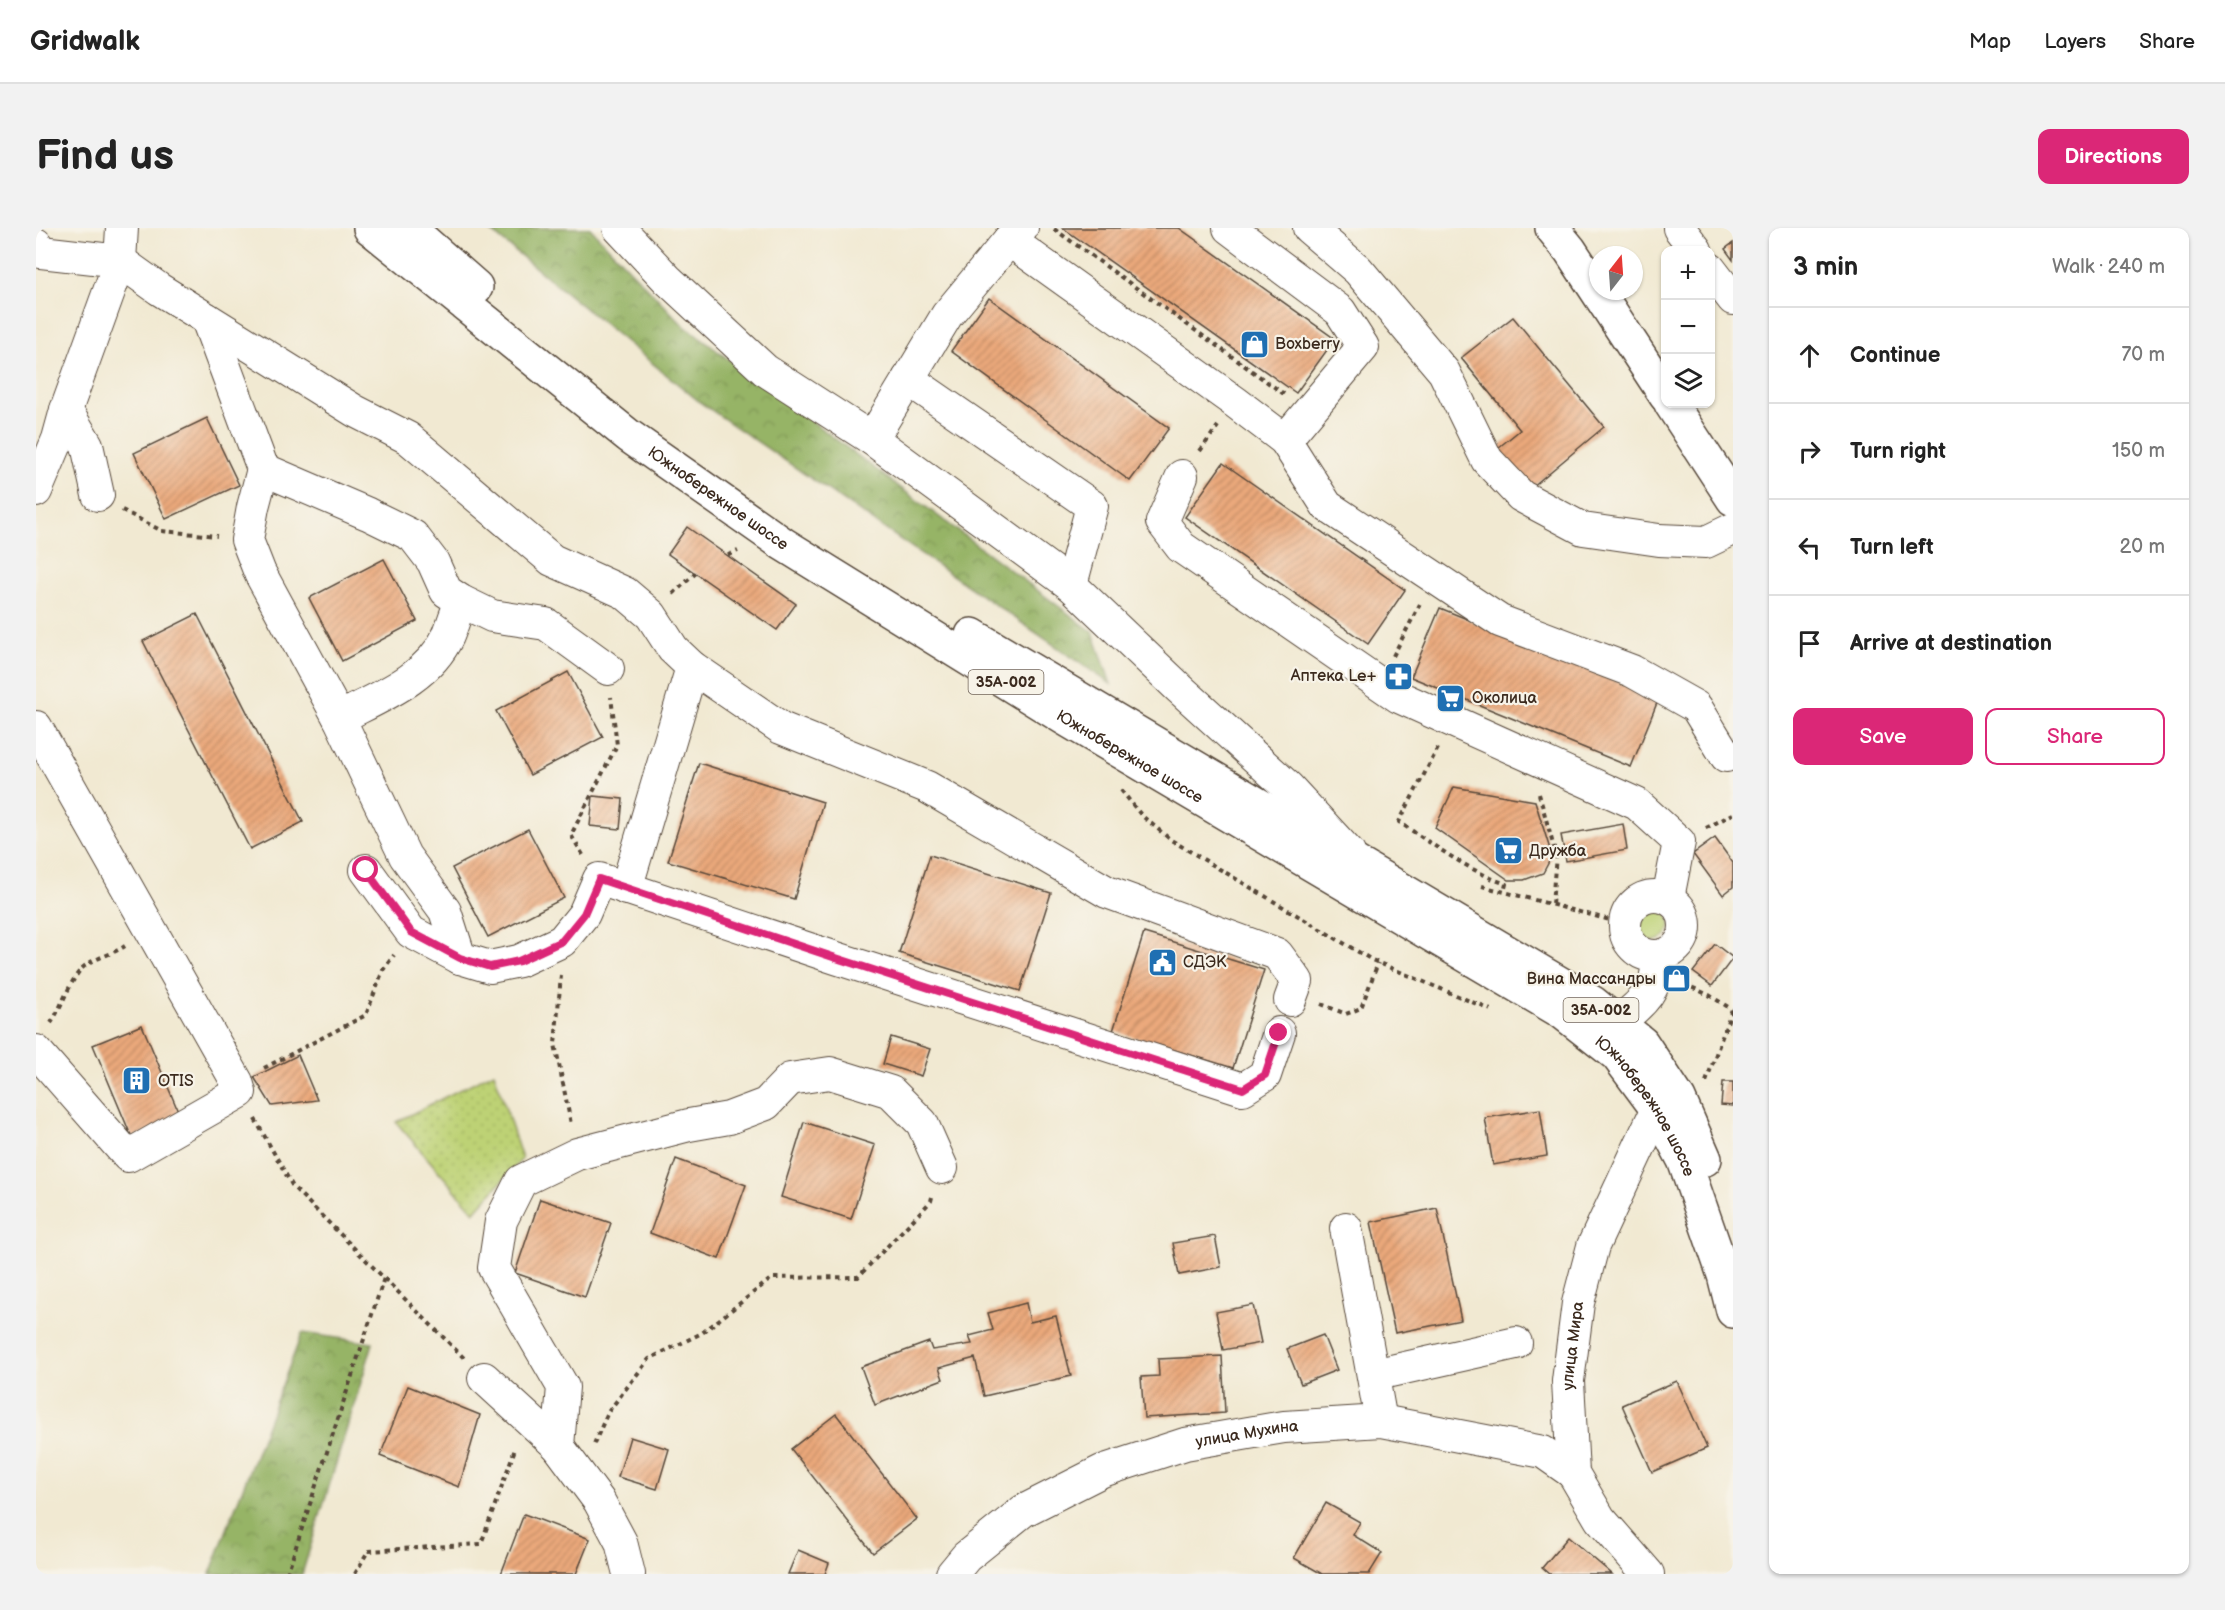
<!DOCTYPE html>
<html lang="en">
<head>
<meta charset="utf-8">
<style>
	:root { --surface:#fff; --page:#f2f2f2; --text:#222; --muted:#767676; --line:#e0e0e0; --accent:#db2777 }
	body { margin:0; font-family:"Balsamiq Sans",sans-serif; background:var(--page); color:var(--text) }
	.controls { position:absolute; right:18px; top:18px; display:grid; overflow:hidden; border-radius:12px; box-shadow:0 2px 4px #0004 }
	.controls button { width:54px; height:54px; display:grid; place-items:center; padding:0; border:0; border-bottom:2px solid var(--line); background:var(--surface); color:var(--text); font:30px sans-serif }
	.compass { position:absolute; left:1553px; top:18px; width:54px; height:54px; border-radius:50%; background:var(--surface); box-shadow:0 2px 4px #0004; rotate:17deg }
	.stop { position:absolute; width:18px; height:18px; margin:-14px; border:4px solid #db2777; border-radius:50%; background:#fff }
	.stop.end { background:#db2777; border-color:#fff; box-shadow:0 2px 6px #0008 }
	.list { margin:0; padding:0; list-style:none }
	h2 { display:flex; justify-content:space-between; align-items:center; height:78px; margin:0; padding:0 24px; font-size:26px }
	h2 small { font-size:20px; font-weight:400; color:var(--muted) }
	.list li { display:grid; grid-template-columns:39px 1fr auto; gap:18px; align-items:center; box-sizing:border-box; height:96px; padding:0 24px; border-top:2px solid var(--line) }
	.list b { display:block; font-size:22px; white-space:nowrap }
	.list em { font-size:20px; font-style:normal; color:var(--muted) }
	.actions { display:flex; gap:12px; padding:18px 24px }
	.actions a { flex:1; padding:14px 0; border:2px solid var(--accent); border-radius:12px; text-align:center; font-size:21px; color:var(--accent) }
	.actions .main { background:var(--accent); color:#fff }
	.icon { flex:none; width:33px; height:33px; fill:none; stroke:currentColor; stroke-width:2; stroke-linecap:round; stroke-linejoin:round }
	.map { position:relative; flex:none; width:1697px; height:1346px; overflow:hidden; border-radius:12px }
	header { display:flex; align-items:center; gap:36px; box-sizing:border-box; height:84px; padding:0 30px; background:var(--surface); border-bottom:2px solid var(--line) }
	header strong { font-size:28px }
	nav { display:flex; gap:33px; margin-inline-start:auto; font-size:21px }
	.intro { display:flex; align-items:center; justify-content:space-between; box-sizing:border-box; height:144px; padding:0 36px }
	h1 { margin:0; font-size:42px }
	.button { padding:15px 27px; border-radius:12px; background:var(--accent); color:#fff; font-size:21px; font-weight:700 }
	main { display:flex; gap:36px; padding:0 36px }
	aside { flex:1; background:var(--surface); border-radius:12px; box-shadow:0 2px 4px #0004 }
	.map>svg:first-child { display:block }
	.green { fill:#bdd275; stroke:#7c7e4a; stroke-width:1.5 }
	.forest { fill:url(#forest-crowns); stroke:#686f42; stroke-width:1.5 }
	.park { fill:url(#park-dots); stroke:#7c7e4a; stroke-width:1.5 }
	.building { fill:url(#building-hatch) }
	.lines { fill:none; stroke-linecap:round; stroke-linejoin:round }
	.minor-casing { stroke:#564739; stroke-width:34 }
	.major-casing { stroke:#564739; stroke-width:36 }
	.highway-casing { stroke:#564739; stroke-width:36 }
	.path { stroke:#564739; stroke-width:4; stroke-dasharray:4.5 4.5; stroke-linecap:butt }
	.minor { stroke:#fff; stroke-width:32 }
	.major { stroke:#fff; stroke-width:33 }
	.highway { stroke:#fff; stroke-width:33 }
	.route { stroke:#db2777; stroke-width:8 }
	.labels { text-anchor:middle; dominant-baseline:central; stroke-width:4.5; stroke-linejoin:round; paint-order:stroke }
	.shield { fill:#f7f3e8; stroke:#73665b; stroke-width:1.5 }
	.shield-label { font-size:15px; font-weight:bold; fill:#3b2a1e }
	.poi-label { font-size:16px; fill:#3b2a1e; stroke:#f7f3e8; text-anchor:start }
	.street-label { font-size:16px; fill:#3b2a1e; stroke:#f7f3e8 }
</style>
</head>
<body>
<header>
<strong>Gridwalk</strong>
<nav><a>Map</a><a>Layers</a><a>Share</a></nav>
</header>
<div class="intro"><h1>Find us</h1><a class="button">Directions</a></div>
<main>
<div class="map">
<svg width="1697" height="1346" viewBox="0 0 1697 1346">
	<defs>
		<pattern id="forest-crowns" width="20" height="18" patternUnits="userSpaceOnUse" patternTransform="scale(1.5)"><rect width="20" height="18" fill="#96b466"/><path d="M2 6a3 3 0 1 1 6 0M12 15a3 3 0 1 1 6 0" fill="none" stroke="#7c9353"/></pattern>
		<pattern id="park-dots" width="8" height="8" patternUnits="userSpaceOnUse" patternTransform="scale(1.5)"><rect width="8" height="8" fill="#bdd275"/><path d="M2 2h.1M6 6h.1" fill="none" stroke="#a3b465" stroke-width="1.8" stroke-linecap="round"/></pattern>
		<pattern id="building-hatch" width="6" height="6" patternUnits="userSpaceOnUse" patternTransform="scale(1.5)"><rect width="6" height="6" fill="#eba97b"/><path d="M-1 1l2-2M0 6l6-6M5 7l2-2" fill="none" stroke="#c08a64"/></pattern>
	</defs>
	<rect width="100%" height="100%" fill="#f7f3e8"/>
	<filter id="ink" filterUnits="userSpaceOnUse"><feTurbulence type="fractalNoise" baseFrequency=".0167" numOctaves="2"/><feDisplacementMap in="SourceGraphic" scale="12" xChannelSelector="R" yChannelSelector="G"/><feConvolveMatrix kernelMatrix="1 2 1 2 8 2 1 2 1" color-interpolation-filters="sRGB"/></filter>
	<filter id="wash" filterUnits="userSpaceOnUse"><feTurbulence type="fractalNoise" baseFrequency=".008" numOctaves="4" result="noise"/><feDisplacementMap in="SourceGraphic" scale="24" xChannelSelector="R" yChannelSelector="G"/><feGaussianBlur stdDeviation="1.35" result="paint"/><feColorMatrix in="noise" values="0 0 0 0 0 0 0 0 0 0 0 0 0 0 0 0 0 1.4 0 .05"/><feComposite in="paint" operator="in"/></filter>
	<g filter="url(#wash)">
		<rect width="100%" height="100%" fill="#f1e9d2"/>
		<circle class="green" cx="1617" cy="696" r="17"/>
		<g class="forest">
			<path d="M451,0H554L647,97L1057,404L1075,456L665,175Z"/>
			<path d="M266,1105L337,1115L266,1346H174Z"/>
		</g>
		<path class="park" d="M458,844L486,931L438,984L360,894Z"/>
		<g id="blocks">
			<g class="building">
				<path d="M1027,0H1143L1299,111L1260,165Z"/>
				<path d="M1697,15V32L1689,21Z"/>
				<path d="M953,70L1133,200L1094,253L915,123Z"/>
				<path d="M1477,89L1568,199L1490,264L1457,224L1484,202L1425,130Z"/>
				<path d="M171,190L203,257L130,291L98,225Z"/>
				<path d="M1187,235L1369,362L1332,416L1149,289Z"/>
				<path d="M651,299L760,376L741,402L632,326Z"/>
				<path d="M348,331L381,393L306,433L273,370Z"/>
				<path d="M1404,380L1623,470L1595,539L1375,449Z"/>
				<path d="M161,386L267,594L214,621L107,413Z"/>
				<path d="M532,444L567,509L494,547L460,483Z"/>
				<path d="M663,535L787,574L758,671L632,633Z"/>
				<path d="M1418,559L1499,573L1516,628L1507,645L1488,652H1473L1399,600Z"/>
				<path d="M557,568L587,571L584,601L554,598Z"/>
				<path d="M1587,596L1591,622L1530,633L1525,607Z"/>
				<path d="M492,601L528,670L452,709L416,640Z"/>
				<path d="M1679,610L1697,635V659L1687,667L1657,626Z"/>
				<path d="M894,627L1015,665L984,763L863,725Z"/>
				<path d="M1108,705L1228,742L1197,840L1077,803Z"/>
				<path d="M1679,716L1697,730L1676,758L1657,744Z"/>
				<path d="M106,797L145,890L96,910L57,817Z"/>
				<path d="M855,809L894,821L885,848L847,836Z"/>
				<path d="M262,827L281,872L236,878L218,849Z"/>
				<path d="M1687,854H1697V878L1685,877Z"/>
				<path d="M1504,881L1511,928L1457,937L1449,890Z"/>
				<path d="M768,894L839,917L815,991L745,969Z"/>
				<path d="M640,931L710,957L683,1031L614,1005Z"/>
				<path d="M504,971L575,995L549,1069L479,1045Z"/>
				<path d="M1401,980L1425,1092L1359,1105L1335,994Z"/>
				<path d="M1179,1008L1185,1039L1143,1047L1137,1015Z"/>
				<path d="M990,1075L994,1094L1020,1088L1035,1148L948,1168L939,1130L903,1140L907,1151L839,1177L825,1139L893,1114L896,1122L936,1116L933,1108L957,1102L952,1085Z"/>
				<path d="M1217,1077L1225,1115L1187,1122L1180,1084Z"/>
				<path d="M1287,1107L1301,1142L1265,1156L1251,1121Z"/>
				<path d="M1186,1128L1189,1185L1108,1190L1105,1149L1123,1148L1122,1131Z"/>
				<path d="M1641,1153L1671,1220L1616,1244L1586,1177Z"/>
				<path d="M372,1158L444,1187L423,1259L344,1228Z"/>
				<path d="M800,1186L881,1291L837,1325L755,1221Z"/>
				<path d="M594,1209L633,1221L621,1261L582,1249Z"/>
				<path d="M1290,1275L1324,1294L1317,1307L1346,1325L1333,1346H1286L1258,1330Z"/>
				<path d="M488,1286L554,1311L540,1346H465Z"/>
				<path d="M1532,1309L1576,1346H1513L1506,1340Z"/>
				<path d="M762,1322L793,1335L789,1346H752Z"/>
			</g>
		</g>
	</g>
	<g filter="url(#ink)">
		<use href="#blocks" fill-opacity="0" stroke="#564739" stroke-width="1.5"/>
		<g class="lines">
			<defs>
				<g id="minor">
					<path d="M583,0L631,51L729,142L836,211L1035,357L1143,460L1252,559L1313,625"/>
					<path d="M1273,0L1322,42L1408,144L1451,232L1485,268L1547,301L1623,312L1670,314L1697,301"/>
					<path d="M1643,0L1660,22"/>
					<path d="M973,12L1199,174L1249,212L1327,119L1304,83L1193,0"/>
					<path d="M0,16L5,24L84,33L123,61L319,183L372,210L516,332L589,365L615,387L637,421L656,439L745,500L891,559L1071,664L1241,726L1261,753L1254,772"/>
					<path d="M1674,41L1697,71"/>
					<path d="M171,91L227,241L217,279L211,312L224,345L303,490L369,628L409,683L424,730L454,739L483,733L526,713L548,686L563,651L800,730L1207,861L1229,847L1243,805"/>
					<path d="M872,151L1056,278L1035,357"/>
					<path d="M30,182L51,217L62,267"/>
					<path d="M836,211L911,87L973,12L986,0"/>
					<path d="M1249,212L1291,278L1464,393L1596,443L1660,479L1690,528"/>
					<path d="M227,241L332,286L377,308L397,334L410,363L425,373L456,388L510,396L572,441"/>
					<path d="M1146,248L1126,294L1145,319L1363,469L1601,576L1643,614L1632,670"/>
					<path d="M0,263L22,211L30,182L84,33L86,0"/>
					<path d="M303,490C343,469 392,451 412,408C417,396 420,384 425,373"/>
					<path d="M0,499L201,854L204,864L92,928L0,823"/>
					<path d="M330,642L375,704L424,730"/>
					<path d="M590,661L656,439"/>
					<circle cx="1619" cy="698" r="30"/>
					<path d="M1581,795C1605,776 1624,762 1621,728"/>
					<path d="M1310,1000L1345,1193"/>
					<path d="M1337,1147L1480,1115"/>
					<path d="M448,1150L522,1218L563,1273L585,1314L593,1346"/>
					<path d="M522,1218L527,1159L458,1040L465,993L485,953L541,926L653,897L693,890L730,876L754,851L794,845L855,864L886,895L906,940"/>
					<path id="s1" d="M916,1346L930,1329L987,1283L1066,1243L1149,1216L1248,1199L1345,1193L1507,1224L1537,1245"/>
					<path id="s2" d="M1612,1346L1564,1291L1537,1245L1532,1153L1542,1075L1557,1018L1621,881"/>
				</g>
				<g id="major">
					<path d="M1516,0L1534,22L1630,168"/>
					<path d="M1635,176L1697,271"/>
				</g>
				<g id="highway">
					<path id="s3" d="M334,0L593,208L747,316L1028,490L1526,784L1581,827L1621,881L1648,932L1688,1047L1697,1083"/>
					<path d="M373,0L440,59"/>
					<path d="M936,407L1557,775L1606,815L1643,871L1669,931"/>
				</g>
			</defs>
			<use href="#minor" class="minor-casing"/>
			<use href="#major" class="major-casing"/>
			<use href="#highway" class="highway-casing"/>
			<g class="path">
				<path d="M1018,1L1248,166"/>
				<path d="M1164,223L1182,198"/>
				<path d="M86,282L126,303L181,308"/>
				<path d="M692,327L702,323"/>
				<path d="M637,366L661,344"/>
				<path d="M1357,428L1384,376"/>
				<path d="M1402,520L1363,594C1398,617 1431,642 1470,656L1468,664"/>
				<path d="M1085,562L1105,587L1135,612L1336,732L1455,782"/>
				<path d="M1503,566L1520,627L1516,677"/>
				<path d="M1670,600L1697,586"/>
				<path d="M547,627L535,607L581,517L575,469"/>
				<path d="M1446,658L1589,696"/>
				<path d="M525,747L519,816L535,896"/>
				<path d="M1648,756L1673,767L1697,782"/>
				<path d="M1285,776L1310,786L1325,780L1342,735"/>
				<path d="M15,795C25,781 36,746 50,737C62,729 77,726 89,718"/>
				<path d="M228,840L330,787L347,742L358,727"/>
				<path d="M1670,854L1696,781"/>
				<path d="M219,891L257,959L428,1130"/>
				<path d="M558,1216L572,1184L613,1131L666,1105L736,1050L822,1049L895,973L896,969"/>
				<path d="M251,1346L348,1050"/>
				<path d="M319,1346L332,1323L445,1316L479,1221"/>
			</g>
			<use href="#minor" class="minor"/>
			<use href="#major" class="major"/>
			<use href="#highway" class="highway"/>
		</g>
	</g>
	<g class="lines" filter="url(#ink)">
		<path class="route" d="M330,642L375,704L424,730L454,739L483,733L526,713L548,686L563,651L800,730L1207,861L1229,847L1243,805"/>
	</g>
	<defs>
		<symbol id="shop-square" viewBox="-11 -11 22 22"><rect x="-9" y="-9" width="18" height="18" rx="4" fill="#1f6fb2" stroke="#f7f3e8"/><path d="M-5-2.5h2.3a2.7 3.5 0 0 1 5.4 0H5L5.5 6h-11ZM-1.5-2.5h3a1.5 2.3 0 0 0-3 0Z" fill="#fff"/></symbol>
		<symbol id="pharmacy-square" viewBox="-11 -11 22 22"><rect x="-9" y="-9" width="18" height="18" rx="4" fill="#1f6fb2" stroke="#f7f3e8"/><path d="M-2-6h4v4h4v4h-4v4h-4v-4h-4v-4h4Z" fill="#fff"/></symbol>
		<symbol id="supermarket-square" viewBox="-11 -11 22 22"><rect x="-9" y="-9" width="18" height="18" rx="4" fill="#1f6fb2" stroke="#f7f3e8"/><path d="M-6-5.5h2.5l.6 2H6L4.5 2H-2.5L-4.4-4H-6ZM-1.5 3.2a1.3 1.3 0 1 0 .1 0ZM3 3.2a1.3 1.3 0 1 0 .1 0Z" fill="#fff"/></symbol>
		<symbol id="civic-square" viewBox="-11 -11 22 22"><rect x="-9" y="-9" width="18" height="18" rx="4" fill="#1f6fb2" stroke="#f7f3e8"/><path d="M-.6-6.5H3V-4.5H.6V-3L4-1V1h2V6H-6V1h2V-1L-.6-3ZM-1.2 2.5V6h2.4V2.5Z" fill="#fff"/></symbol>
		<symbol id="building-square" viewBox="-11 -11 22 22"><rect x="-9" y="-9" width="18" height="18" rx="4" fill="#1f6fb2" stroke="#f7f3e8"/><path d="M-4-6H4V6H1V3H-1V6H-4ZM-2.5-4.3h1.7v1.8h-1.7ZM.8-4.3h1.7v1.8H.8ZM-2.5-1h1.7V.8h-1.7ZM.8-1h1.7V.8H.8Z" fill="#fff"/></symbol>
	</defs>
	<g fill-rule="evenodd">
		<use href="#shop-square" x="1202" y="100" width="33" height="33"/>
		<use href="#pharmacy-square" x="1346" y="432" width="33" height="33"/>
		<use href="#supermarket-square" x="1398" y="454" width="33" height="33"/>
		<use href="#supermarket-square" x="1456" y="606" width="33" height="33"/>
		<use href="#civic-square" x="1110" y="718" width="33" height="33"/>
		<use href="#shop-square" x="1624" y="734" width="33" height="33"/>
		<use href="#building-square" x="84" y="836" width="33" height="33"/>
	</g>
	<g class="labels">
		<g class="shield">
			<rect x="932.5" y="442" width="75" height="24" rx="4.5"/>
			<rect x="1527.5" y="770" width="75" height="24" rx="4.5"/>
		</g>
		<g class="shield-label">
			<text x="970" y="454">35А-002</text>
			<text x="1565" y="782">35А-002</text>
		</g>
		<g class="poi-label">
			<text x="1239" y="116">Boxberry</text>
			<text x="1341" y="448" text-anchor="end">Аптека Le+</text>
			<text x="1436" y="470">Околица</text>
			<text x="1493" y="623">Дружба</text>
			<text x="1147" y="734">СДЭК</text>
			<text x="1620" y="751" text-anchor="end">Вина Массандры</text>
			<text x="122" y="853">OTIS</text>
		</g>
		<g class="street-label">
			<text stroke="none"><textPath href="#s3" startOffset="441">Южнобережное шоссе</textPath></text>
			<text stroke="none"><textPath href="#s3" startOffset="927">Южнобережное шоссе</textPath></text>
			<text stroke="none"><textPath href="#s3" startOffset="1557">Южнобережное шоссе</textPath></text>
			<text stroke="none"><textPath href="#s2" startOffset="254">улица Мира</textPath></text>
			<text stroke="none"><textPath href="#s1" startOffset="334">улица Мухина</textPath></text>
		</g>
	</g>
</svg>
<div class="controls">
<button>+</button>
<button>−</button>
<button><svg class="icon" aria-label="layers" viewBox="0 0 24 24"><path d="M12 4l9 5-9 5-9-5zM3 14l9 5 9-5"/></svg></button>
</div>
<svg class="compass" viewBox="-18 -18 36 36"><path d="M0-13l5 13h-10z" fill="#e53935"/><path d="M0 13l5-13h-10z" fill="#767676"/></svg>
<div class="stop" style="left:330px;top:642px"></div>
<div class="stop end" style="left:1243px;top:805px"></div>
</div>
<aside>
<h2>3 min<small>Walk · 240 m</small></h2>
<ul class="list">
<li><svg class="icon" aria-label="ahead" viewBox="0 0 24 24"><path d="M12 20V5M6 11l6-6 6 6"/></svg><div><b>Continue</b></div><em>70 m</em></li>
<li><svg class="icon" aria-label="right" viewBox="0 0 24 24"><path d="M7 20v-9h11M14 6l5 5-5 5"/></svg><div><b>Turn right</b></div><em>150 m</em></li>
<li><svg class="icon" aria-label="left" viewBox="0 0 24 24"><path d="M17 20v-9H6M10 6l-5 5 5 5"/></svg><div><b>Turn left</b></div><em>20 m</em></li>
<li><svg class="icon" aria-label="arrive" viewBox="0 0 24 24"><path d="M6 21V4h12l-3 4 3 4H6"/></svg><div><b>Arrive at destination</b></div></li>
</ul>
<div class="actions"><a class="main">Save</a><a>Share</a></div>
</aside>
</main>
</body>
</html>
